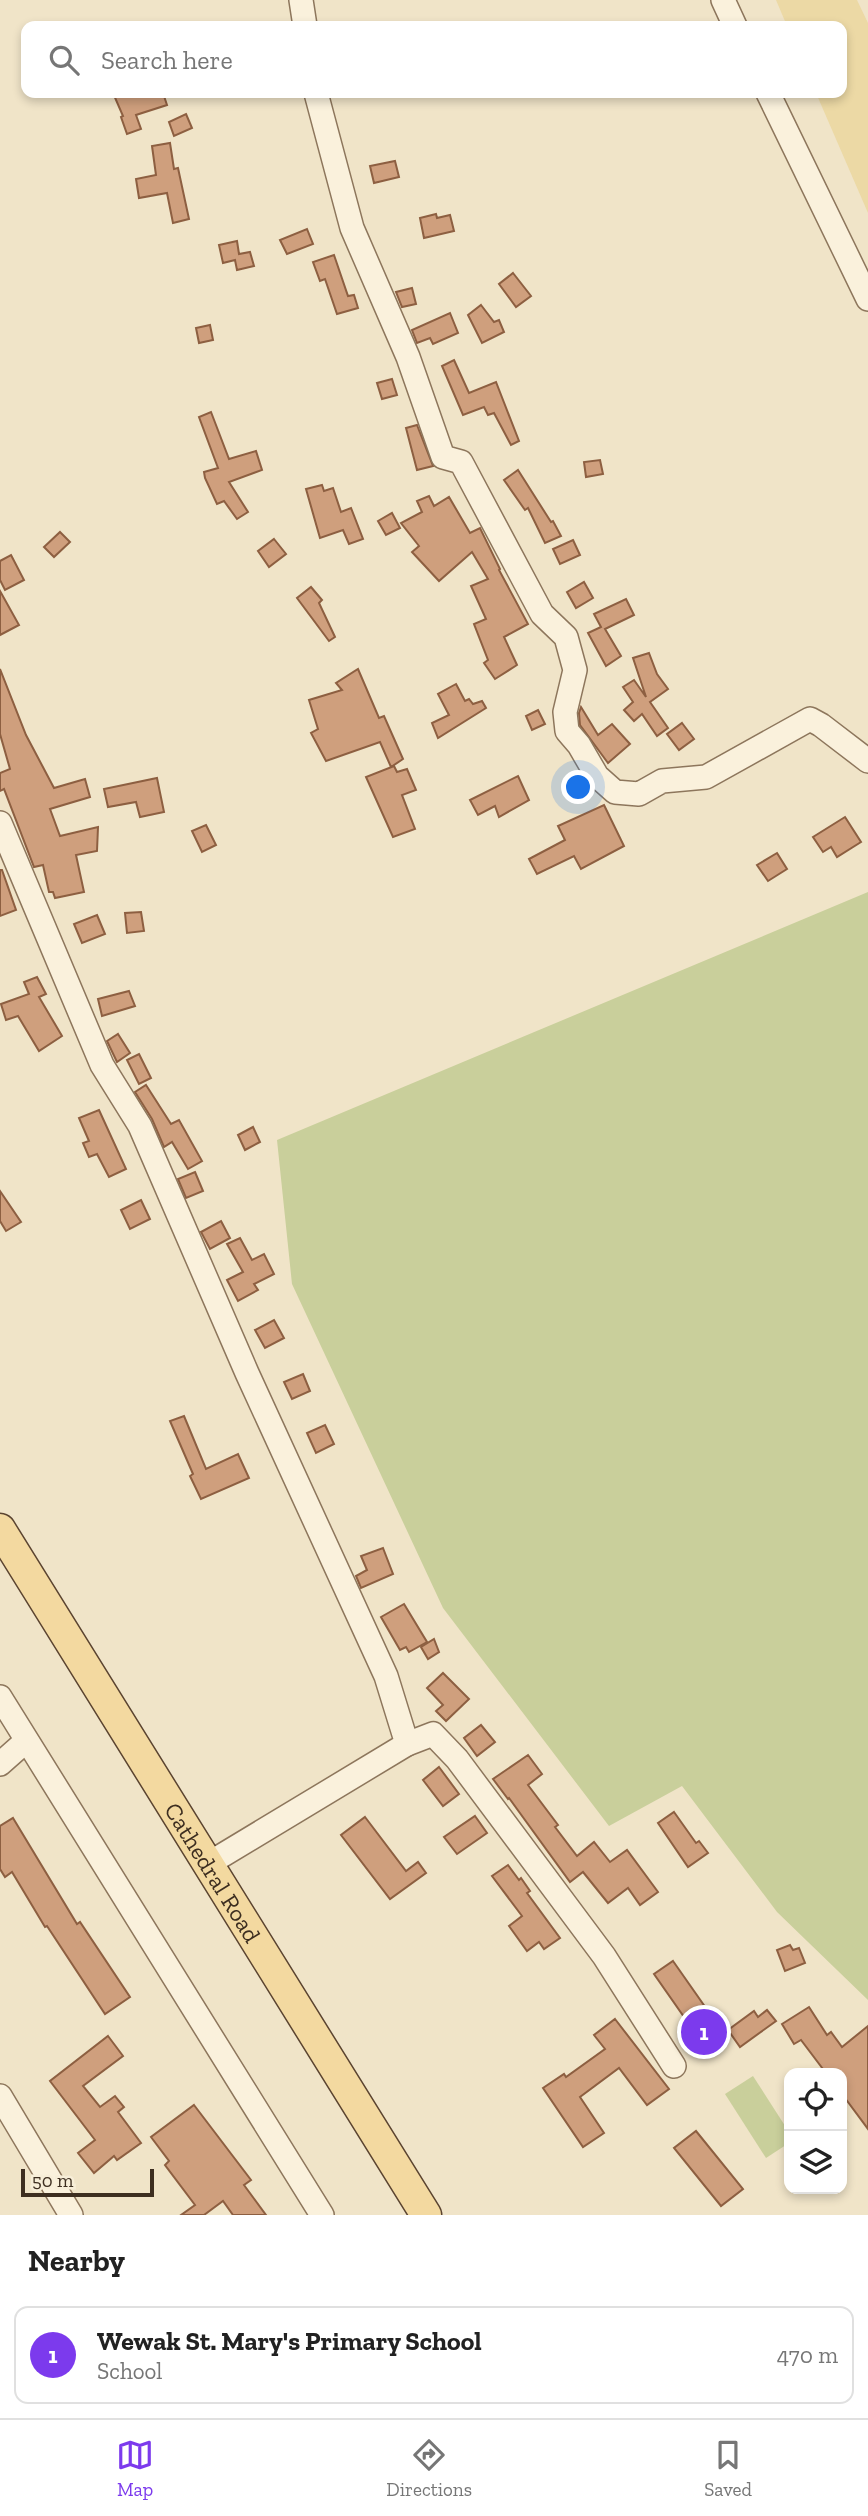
<!DOCTYPE html>
<html lang="en">
<head>
<meta charset="utf-8">
<style>
	:root { --surface:#fff; --page:#f6f6f6; --text:#222; --muted:#767676; --line:#e0e0e0; --accent:#7c3aed }
	body { margin:0; font-family:"Zilla Slab",serif; background:var(--page); color:var(--text) }
	.controls { position:absolute; right:21px; bottom:21px; display:grid; overflow:hidden; border-radius:14px; box-shadow:0 4px 10px #0003 }
	.controls button { width:63px; height:63px; display:grid; place-items:center; padding:0; border:0; border-bottom:2px solid var(--line); background:var(--surface); color:var(--text); font:35px sans-serif }
	.scale { position:absolute; left:21px; bottom:18px; width:133px; box-sizing:border-box; padding-left:7px; border:4px solid #3d2e20; border-top:0; font-size:19px; line-height:24px; white-space:nowrap; color:#3d2e20; -webkit-text-stroke:5px #f7eed8; paint-order:stroke }
	.you { position:absolute; left:579px; top:788px; width:24px; height:24px; margin:-18px; border:5px solid #fff; border-radius:50%; background:#1a73e8; box-shadow:0 0 0 10px #1a73e833 }
	.badge { display:grid; place-items:center; width:46px; height:46px; border-radius:50%; background:var(--accent); color:#fff; font-size:23px; font-weight:700 }
	.pin { position:absolute; translate:-50% -50%; border:4px solid #fff; box-shadow:0 2px 7px #0006 }
	.list { margin:0; padding:0; list-style:none }
	h2 { display:flex; justify-content:space-between; align-items:center; height:91px; margin:0; padding:0 28px; font-size:30px }
	h2 small { font-size:23px; font-weight:400; color:var(--muted) }
	.list li { display:grid; grid-template-columns:46px 1fr auto; gap:21px; align-items:center; box-sizing:border-box; height:98px; margin:0 14px 14px; padding:0 14px; border:2px solid var(--line); border-radius:14px }
	.list b { display:block; font-size:26px; white-space:nowrap }
	.list p { margin:0; font-size:23px; white-space:nowrap; color:var(--muted) }
	.list em { font-size:23px; font-style:normal; color:var(--muted) }
	.icon { flex:none; width:38px; height:38px; fill:none; stroke:currentColor; stroke-width:2; stroke-linecap:round; stroke-linejoin:round }
	.map { position:relative; flex:none; width:868px; height:2215px; overflow:hidden }
	.search { position:absolute; background:var(--surface); box-shadow:0 4px 10px #0003; left:21px; right:21px; top:21px; height:77px; display:flex; align-items:center; gap:18px; box-sizing:border-box; padding:0 24px; border-radius:14px; color:var(--muted); font-size:26px }
	.sheet { height:203px; background:var(--surface) }
	nav { display:flex; justify-content:space-around; align-items:center; box-sizing:border-box; height:98px; border-top:2px solid var(--line); background:var(--surface); font-size:19px; color:var(--muted) }
	nav a { display:grid; justify-items:center; gap:4px }
	nav .on { color:var(--accent) }
	.map>svg:first-child { display:block }
	.green { fill:#c9cf9b }
	.sand { fill:#ecd9a5 }
	.building { fill:#cf9f7d; stroke:#8d5f41; stroke-width:2 }
	.lines { fill:none; stroke-linecap:round; stroke-linejoin:round }
	.minor-casing { stroke:#8d765c; stroke-width:26 }
	.major-casing { stroke:#5b4430; stroke-width:33 }
	.minor { stroke:#faf1dc; stroke-width:23 }
	.major { stroke:#f3d9a0; stroke-width:30 }
	.labels { text-anchor:middle; dominant-baseline:central; stroke-width:6; stroke-linejoin:round; paint-order:stroke }
	.street-label { font-size:24px; fill:#3d2e20; stroke:#f7eed8 }
</style>
</head>
<body>
<div class="map">
<svg width="868" height="2215" viewBox="0 0 868 2215">
	<rect width="100%" height="100%" fill="#f0e4c8"/>
	<g class="green">
		<path d="M868,892V2000L777,1912L682,1786L609,1826L443,1608L292,1284L277,1140Z"/>
		<path d="M753,2076L789,2132V2143L766,2158L725,2094Z"/>
	</g>
	<path class="sand" d="M776,0H857L868,23V213L816,93H842V26H787Z"/>
	<g class="building">
		<path d="M113,93H163L167,105L136,115L141,129L127,134L121,117L123,116Z"/>
		<path d="M186,114L192,128L174,136L169,122Z"/>
		<path d="M170,143L174,169L178,168L189,219L173,223L167,193L139,198L136,179L156,175L152,146Z"/>
		<path d="M395,161L399,177L374,183L370,166Z"/>
		<path d="M436,214L437,218L450,215L454,231L424,238L420,218Z"/>
		<path d="M307,229L313,244L287,254L280,240Z"/>
		<path d="M237,241L239,254L250,252L254,266L237,270L235,260L223,263L219,245Z"/>
		<path d="M334,255L348,296L354,295L358,308L337,314L325,279L320,281L313,262Z"/>
		<path d="M513,273L531,296L516,307L499,284Z"/>
		<path d="M412,288L416,304L402,307L396,292Z"/>
		<path d="M481,305L494,322L499,320L504,332L482,343L468,315Z"/>
		<path d="M450,313L458,333L433,344L430,338L417,343L412,330Z"/>
		<path d="M210,325L213,340L199,343L196,328Z"/>
		<path d="M454,360L469,393L496,382L519,441L511,445L494,413L488,415L484,407L463,415L442,366Z"/>
		<path d="M392,379L397,395L382,399L377,383Z"/>
		<path d="M211,412L229,459L256,451L262,470L229,482L248,512L237,519L224,501L217,504L205,478L204,472L218,468L199,417Z"/>
		<path d="M417,425L433,466L417,470L406,428Z"/>
		<path d="M600,460L603,474L586,477L584,462Z"/>
		<path d="M518,470L551,522L553,521L561,536L545,543L528,508L525,510L504,480Z"/>
		<path d="M322,485L324,491L333,488L341,512L351,508L363,539L349,544L343,530L320,538L306,489Z"/>
		<path d="M429,496L434,506L449,497L470,533L480,528L500,569L499,570L528,624L504,637L517,665L495,679L484,663L488,660L474,624L486,619L471,586L488,579L472,552L439,581L412,552L419,546L401,523L422,512L417,501Z"/>
		<path d="M392,513L400,528L386,535L378,521Z"/>
		<path d="M60,532L70,542L54,557L44,547Z"/>
		<path d="M274,539L286,554L269,567L258,551Z"/>
		<path d="M573,540L580,555L560,564L553,549Z"/>
		<path d="M11,555L24,580L5,590L0,580V561Z"/>
		<path d="M584,582L593,598L576,608L567,592Z"/>
		<path d="M311,587L322,600L319,603L335,637L329,641L297,598Z"/>
		<path d="M0,591L19,625L0,635Z"/>
		<path d="M626,599L634,615L605,629L621,656L606,666L588,633L601,627L594,614Z"/>
		<path d="M649,653L657,674L668,689L650,702L668,728L657,736L642,714L634,721L624,710L633,702L623,687L634,680L646,697L633,658Z"/>
		<path d="M0,669L26,735L54,788L85,779L90,797L50,809L60,836L98,827L97,851L76,855L84,892L55,898L53,892H49L43,865L34,867L4,789L0,791V773L10,769L0,734Z"/>
		<path d="M358,669L379,718L384,716L403,759L391,767L380,742L326,761L311,733L318,729L309,700L342,690L336,683Z"/>
		<path d="M456,684L465,701L469,699L473,704L482,701L486,708L438,738L432,723L449,715L438,694Z"/>
		<path d="M581,707L598,735L612,724L630,744L608,763L580,725L579,713Z"/>
		<path d="M538,710L545,724L532,730L526,716Z"/>
		<path d="M682,723L694,739L679,750L667,734Z"/>
		<path d="M394,766L397,772L407,769L416,790L402,795L415,829L393,837L366,777Z"/>
		<path d="M518,776L529,800L499,817L495,806L478,815L470,800Z"/>
		<path d="M157,778L164,812L140,817L136,802L108,807L104,789Z"/>
		<path d="M604,805L624,846L581,869L574,856L537,874L529,859L565,840L558,826Z"/>
		<path d="M845,817L861,842L837,857L831,847L823,852L813,837Z"/>
		<path d="M206,825L216,845L202,852L192,831Z"/>
		<path d="M777,853L787,869L768,881L757,865Z"/>
		<path d="M0,870H2L16,910L0,916Z"/>
		<path d="M141,912L144,931L127,933L125,913Z"/>
		<path d="M97,915L105,934L82,943L74,924Z"/>
		<path d="M37,977L46,994L39,997L62,1036L39,1051L18,1016L6,1020L1,1004L29,994L24,982Z"/>
		<path d="M129,991L135,1006L102,1016L98,999Z"/>
		<path d="M118,1034L130,1053L117,1062L107,1041Z"/>
		<path d="M139,1054L151,1078L139,1084L127,1060Z"/>
		<path d="M146,1085L171,1124L179,1120L202,1161L188,1169L172,1142L164,1147L152,1119L135,1092Z"/>
		<path d="M99,1110L126,1169L109,1177L97,1154L89,1157L83,1143L89,1141L79,1118Z"/>
		<path d="M253,1127L260,1142L245,1150L238,1135Z"/>
		<path d="M195,1172L203,1191L186,1198L178,1179Z"/>
		<path d="M0,1191L21,1222L6,1231L0,1221Z"/>
		<path d="M141,1200L150,1219L130,1229L121,1210Z"/>
		<path d="M221,1221L230,1238L210,1249L201,1232Z"/>
		<path d="M240,1238L252,1260L264,1254L274,1274L254,1284L258,1290L238,1301L227,1280L243,1272L227,1244Z"/>
		<path d="M274,1320L284,1338L265,1348L255,1330Z"/>
		<path d="M303,1374L310,1391L292,1399L284,1382Z"/>
		<path d="M184,1416L206,1469L238,1454L249,1478L201,1499L190,1476L193,1474L170,1421Z"/>
		<path d="M325,1425L334,1444L316,1453L307,1433Z"/>
		<path d="M383,1548L393,1574L361,1588L356,1576L367,1570L361,1556Z"/>
		<path d="M404,1604L427,1642L409,1652L406,1647L400,1650L381,1617Z"/>
		<path d="M434,1639L439,1652L428,1659L421,1647Z"/>
		<path d="M443,1673L469,1699L446,1721L436,1711L443,1705L427,1688Z"/>
		<path d="M481,1725L495,1742L477,1756L464,1738Z"/>
		<path d="M528,1755L542,1774L528,1785L558,1825L555,1827L577,1856L594,1842L610,1862L627,1850L658,1892L640,1905L628,1888L608,1903L583,1872L570,1882L509,1798L508,1799L493,1779Z"/>
		<path d="M439,1767L459,1794L443,1806L423,1780Z"/>
		<path d="M674,1812L696,1843L699,1841L708,1853L688,1867L658,1823Z"/>
		<path d="M475,1816L487,1833L457,1854L444,1837Z"/>
		<path d="M365,1817L406,1871L418,1862L426,1873L390,1899L341,1835Z"/>
		<path d="M13,1818L77,1924L80,1922L130,1997L105,2014L47,1926L45,1927L12,1872L5,1877L0,1869V1826Z"/>
		<path d="M508,1865L519,1880L521,1878L530,1891L527,1893L560,1938L544,1949L539,1942L527,1951L509,1926L522,1916L492,1876Z"/>
		<path d="M790,1945L793,1950L799,1948L805,1963L785,1971L777,1950Z"/>
		<path d="M673,1961L708,2011L689,2024L654,1974Z"/>
		<path d="M809,2007L827,2035L831,2032L842,2047L868,2026V2129L842,2094V2073H826L801,2040L794,2044L782,2024Z"/>
		<path d="M767,2010L776,2021L740,2047L728,2030L754,2011L758,2017Z"/>
		<path d="M615,2019L669,2089L647,2105L619,2068L580,2097L604,2133L583,2147L543,2088L564,2074L566,2077L605,2049L594,2035Z"/>
		<path d="M108,2036L123,2056L83,2086L100,2107L115,2096L124,2107L118,2112L141,2143L117,2160L114,2156L94,2173L78,2153L95,2140L50,2081Z"/>
		<path d="M194,2105L251,2180L244,2185L266,2215H233L223,2201L204,2215H181L195,2205L165,2165L169,2161L151,2137Z"/>
		<path d="M696,2131L743,2189L721,2206L674,2148Z"/>
	</g>
	<g class="lines">
		<defs>
			<g id="minor">
				<path d="M301,0L305,26"/>
				<path d="M723,0L735,26"/>
				<path d="M316,93L352,228L408,357L443,457L461,462L542,614L566,637L575,670L565,712L567,731L579,745L597,776L615,792L639,794L662,781L706,777L810,719L821,725L868,761"/>
				<path d="M768,93L868,299"/>
				<path d="M0,823L102,1065L140,1126L247,1373L386,1676L407,1744L208,1864"/>
				<path d="M0,1697L322,2215"/>
				<path d="M407,1744L433,1734L457,1759L604,1956L674,2066"/>
				<path d="M0,1764L26,1741"/>
				<path d="M0,2096L71,2215"/>
			</g>
			<g id="major">
				<path id="s1" d="M0,1529L426,2215"/>
			</g>
		</defs>
		<use href="#minor" class="minor-casing"/>
		<use href="#major" class="major-casing"/>
		<use href="#minor" class="minor"/>
		<use href="#major" class="major"/>
	</g>
	<g class="labels">
		<g class="street-label">
			<text stroke="none"><textPath href="#s1" startOffset="404">Cathedral Road</textPath></text>
		</g>
	</g>
</svg>
<div class="controls">
<button><svg class="icon" aria-label="locate" viewBox="0 0 24 24"><circle cx="12" cy="12" r="6"/><path d="M12 2v4M12 18v4M2 12h4M18 12h4"/></svg></button>
<button><svg class="icon" aria-label="layers" viewBox="0 0 24 24"><path d="M12 4l9 5-9 5-9-5zM3 14l9 5 9-5"/></svg></button>
</div>
<div class="scale">50 m</div>
<div class="you"></div>
<div class="pin badge" style="left:704px;top:2032px">1</div>
<div class="search"><svg class="icon" aria-label="search" viewBox="0 0 24 24"><circle cx="10" cy="10" r="6"/><path d="M15 15l6 6"/></svg>Search here</div>
</div>
<section class="sheet">
<h2>Nearby<small></small></h2>
<ul class="list">
<li><span class="badge">1</span><div><b>Wewak St. Mary's Primary School</b><p>School</p></div><em>470 m</em></li>
</ul>
</section>
<nav>
<a class="on"><svg class="icon" aria-label="map" viewBox="0 0 24 24"><path d="M3 6l6-2 6 2 6-2v14l-6 2-6-2-6 2zM9 4v14M15 6v14"/></svg>Map</a>
<a><svg class="icon" aria-label="directions" viewBox="0 0 24 24"><path d="M12 3l9 9-9 9-9-9zM9 14v-3h6M13 9l2 2-2 2"/></svg>Directions</a>
<a><svg class="icon" aria-label="saved" viewBox="0 0 24 24"><path d="M7 4h10v16l-5-4-5 4z"/></svg>Saved</a>
</nav>
</body>
</html>
